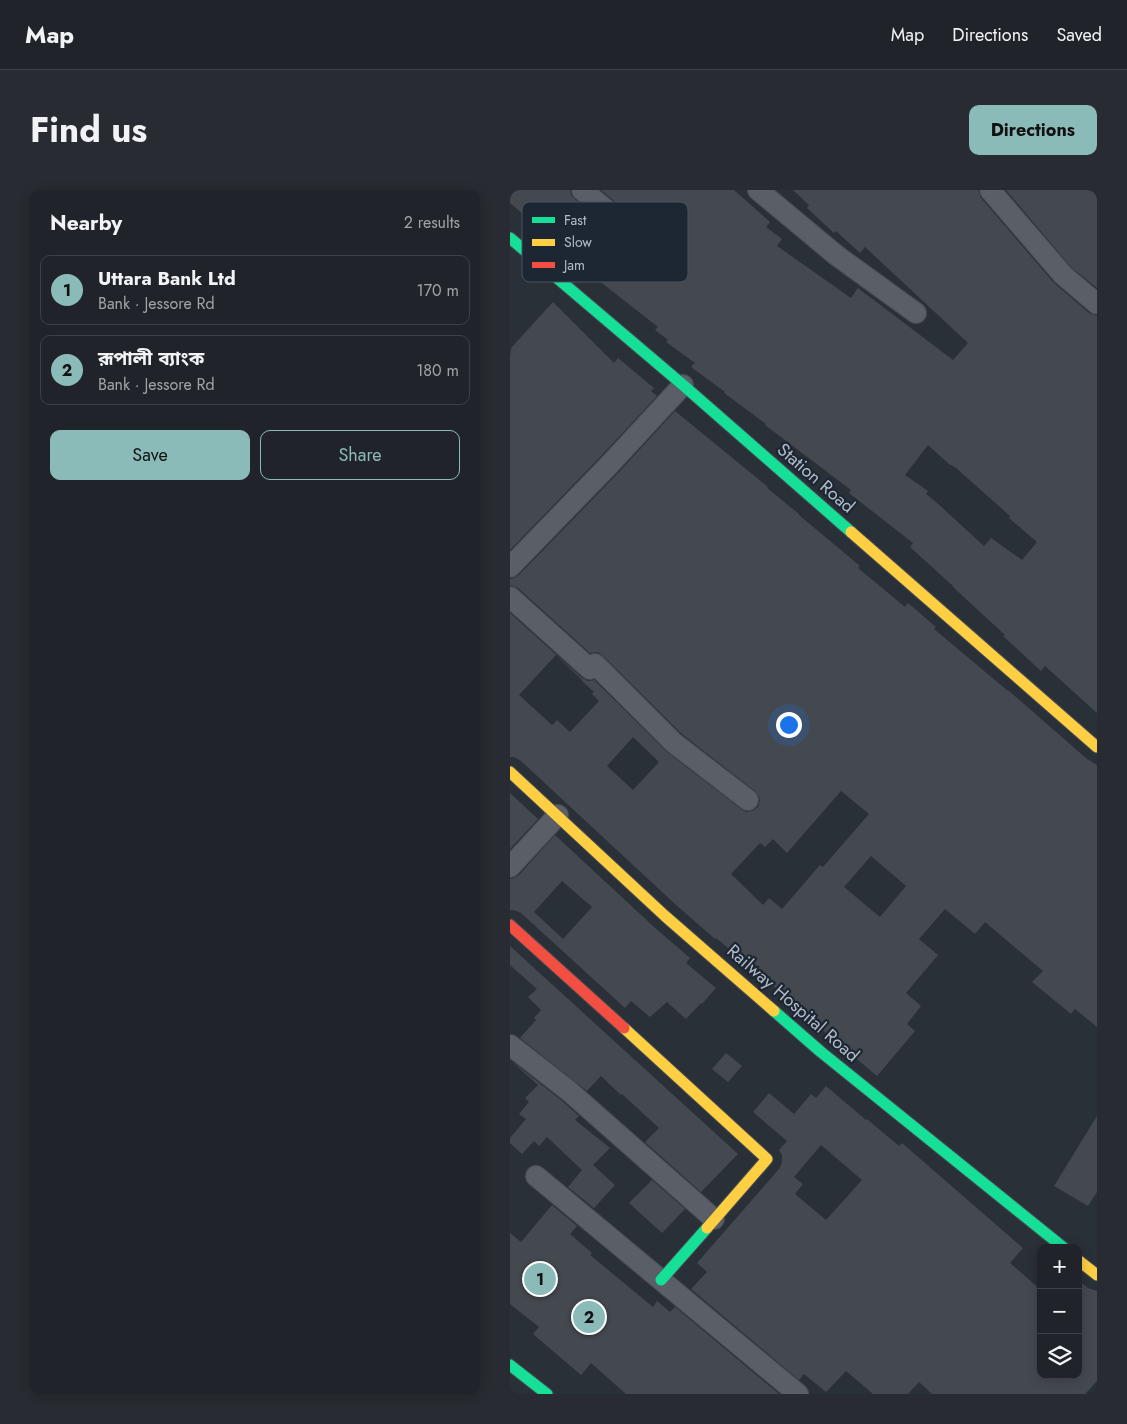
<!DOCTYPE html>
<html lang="en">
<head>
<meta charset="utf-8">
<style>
	:root { --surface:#20242a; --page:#282c32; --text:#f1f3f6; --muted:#a2a4a8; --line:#3d4147; --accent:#8bbbb9 }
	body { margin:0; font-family:Jost,"Noto Sans Bengali",sans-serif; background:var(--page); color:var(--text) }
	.controls { position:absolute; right:15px; bottom:15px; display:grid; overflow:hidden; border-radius:10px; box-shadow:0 2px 12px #0003 }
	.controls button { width:45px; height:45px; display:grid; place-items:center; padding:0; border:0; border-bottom:1px solid var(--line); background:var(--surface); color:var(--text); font:25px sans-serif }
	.you { position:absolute; left:278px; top:534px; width:18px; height:18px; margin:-12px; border:4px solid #fff; border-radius:50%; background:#1a73e8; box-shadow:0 0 0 8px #1a73e833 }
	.badge { display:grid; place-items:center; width:32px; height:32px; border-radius:50%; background:var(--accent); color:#111; font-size:16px; font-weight:700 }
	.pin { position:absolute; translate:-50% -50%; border:2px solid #fff; box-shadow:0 1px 5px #0006 }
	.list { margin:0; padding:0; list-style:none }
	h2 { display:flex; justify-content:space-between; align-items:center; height:65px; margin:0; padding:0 20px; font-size:21px }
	h2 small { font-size:16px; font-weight:400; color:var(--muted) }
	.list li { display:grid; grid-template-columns:32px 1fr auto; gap:15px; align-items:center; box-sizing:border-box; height:70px; margin:0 10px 10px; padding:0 10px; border:1px solid var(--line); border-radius:10px }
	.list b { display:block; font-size:19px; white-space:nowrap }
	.list p { margin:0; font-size:16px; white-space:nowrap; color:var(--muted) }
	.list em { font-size:16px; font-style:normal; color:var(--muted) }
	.actions { display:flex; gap:10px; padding:15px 20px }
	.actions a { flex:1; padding:11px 0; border:1px solid var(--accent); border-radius:10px; text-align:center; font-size:18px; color:var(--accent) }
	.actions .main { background:var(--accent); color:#111 }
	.icon { flex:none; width:28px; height:28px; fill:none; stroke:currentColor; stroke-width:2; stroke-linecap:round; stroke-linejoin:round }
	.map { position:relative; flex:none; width:587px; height:1204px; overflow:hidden; border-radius:10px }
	header { display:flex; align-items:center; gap:30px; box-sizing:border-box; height:70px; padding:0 25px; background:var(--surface); border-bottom:1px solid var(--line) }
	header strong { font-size:24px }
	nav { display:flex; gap:28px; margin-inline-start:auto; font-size:18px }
	.intro { display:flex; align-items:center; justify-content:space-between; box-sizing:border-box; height:120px; padding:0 30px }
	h1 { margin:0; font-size:35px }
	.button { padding:12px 22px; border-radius:10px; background:var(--accent); color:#111; font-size:18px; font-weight:700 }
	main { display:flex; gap:30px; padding:0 30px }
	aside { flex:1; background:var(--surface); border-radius:10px; box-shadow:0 2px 12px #0003 }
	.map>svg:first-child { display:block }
	.building { fill:#444950; fill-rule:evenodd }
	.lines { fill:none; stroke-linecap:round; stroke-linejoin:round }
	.street-casing { stroke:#484c53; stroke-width:22 }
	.fast-casing { stroke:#484c53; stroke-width:13 }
	.slow-casing { stroke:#484c53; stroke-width:13 }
	.jam-casing { stroke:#484c53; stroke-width:13 }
	.street { stroke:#5a5e66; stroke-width:20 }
	.fast { stroke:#16e098; stroke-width:11 }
	.slow { stroke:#ffcf43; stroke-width:11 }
	.jam { stroke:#f24e42; stroke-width:11 }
	.labels { text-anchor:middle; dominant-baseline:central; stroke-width:4.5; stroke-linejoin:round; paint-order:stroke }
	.street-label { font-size:18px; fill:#b4bcc9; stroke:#1d2633 }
	.key { fill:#1d2633; stroke:#4a5360; stroke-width:1 }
	.key-label { font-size:14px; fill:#b4bcc9 }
</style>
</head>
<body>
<header>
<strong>Map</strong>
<nav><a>Map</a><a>Directions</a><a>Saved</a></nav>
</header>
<div class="intro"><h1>Find us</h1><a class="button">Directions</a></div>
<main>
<aside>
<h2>Nearby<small>2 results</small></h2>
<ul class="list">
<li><span class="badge">1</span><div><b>Uttara Bank Ltd</b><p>Bank · Jessore Rd</p></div><em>170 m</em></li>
<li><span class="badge">2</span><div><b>রূপালী ব্যাংক</b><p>Bank · Jessore Rd</p></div><em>180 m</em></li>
</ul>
<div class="actions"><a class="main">Save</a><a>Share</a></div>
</aside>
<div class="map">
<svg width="587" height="1204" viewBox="0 0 587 1204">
	<rect width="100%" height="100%" fill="#2a3038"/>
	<g class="building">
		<path d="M0,0H60L61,5L65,9L112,47L118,50L124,49L128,45L131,39L130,33L126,29L91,0H224L260,32L256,37L272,49L267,56L341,108L348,98L443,170L458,153L355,57L350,63L326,41L324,43L297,18L299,15L283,0H468L471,8L544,93L579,123L587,126V523L535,476L531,481L493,446L495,445L443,397V396L400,357L403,353L339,303L341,300L255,235L256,234L214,203L215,202L181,177L185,173L156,152L158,150L145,140L148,137L74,79L81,71L55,46L50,52L20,27L19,29L0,13ZM418,255L439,274L446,278L500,326L499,328L527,352L512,370L481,348L474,356L426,312L416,304L418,301L395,285Z"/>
		<path d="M496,0H587V98L561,77Z"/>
		<path d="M43,112L104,173L108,168L144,198L141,201L147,206L91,266L0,360V167L1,158Z"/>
		<path d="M165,221L258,297L257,298L289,324V325L350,376L348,378L395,417L398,413L426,437L424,439L498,501H499L577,569L587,575V837L565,819L561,824L522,792L533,781L475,732L465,744L435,719L409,749L428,765L396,803L411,816L397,834L405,841L367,886L303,832H304L246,781L206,748L205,749L165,714L11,571L4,567H0V423L72,488L78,491L84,490L157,562L231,619L236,622L242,621L248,617L250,611L249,606L245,601L172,544L93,466L88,462L80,463L8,398L0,395V389L4,388L9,385L109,282ZM46,465L72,490V491L84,502L82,504L89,511L60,542L47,530L42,535L9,505ZM123,547L149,572L123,600L97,576ZM331,601L359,624L313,677L310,675L272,719L259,708L253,715L221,684L250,653L255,657L263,649L277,663ZM361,666L396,696L370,727L334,697Z"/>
		<path d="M0,603L28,629L0,659Z"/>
		<path d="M45,645L144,737L180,768L176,773L206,798L192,814L191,813L176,829L157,812L140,827L121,811L115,818L11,723L4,720H0V689L4,688L9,685ZM52,691L82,717L53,749L24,722Z"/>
		<path d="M0,756L228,964L191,1002L135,952L149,938L112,904L111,905L91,886L77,901L10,848L26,830L24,828L31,820L18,807L27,799L0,775Z"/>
		<path d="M216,863L232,876L218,892L202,879Z"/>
		<path d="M0,870L51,910L69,926L65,930L100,958L83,975L105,995L84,1018L58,997L72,980L37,947L29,956L24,951L12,964L0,953V948L16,929L9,924L19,912L15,908L28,895Z"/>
		<path d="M316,896L356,930L357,929L389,956L392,953L513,1058L500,1073L531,1100V1185H568V1090L578,1098L587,1101V1191L575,1204H422L409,1192L398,1204H363L336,1181L316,1202L294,1184L289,1190L181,1099L197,1082L187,1073L269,979L272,973V965L269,960L277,951L243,922L259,903L284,924L301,904L306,908ZM311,955L352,990L316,1030L285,1004L293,994L284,987Z"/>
		<path d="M587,926V1002L578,1016L544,996Z"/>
		<path d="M142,990L175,1019L152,1043L119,1013Z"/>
		<path d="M42,1015L67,1036L60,1044L82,1063L80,1065L143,1117L147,1111L160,1122L165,1117L269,1204H116L81,1173L71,1185L23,1144L29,1137L0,1114V1043L11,1052Z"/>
	</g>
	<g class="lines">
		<defs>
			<g id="street">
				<path d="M72,0L119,38"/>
				<path d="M248,0L326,65L406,123"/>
				<path d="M480,0L553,85L587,114"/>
				<path d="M0,377L100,274L173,195"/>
				<path d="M0,407L80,479L85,474L164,553L238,610"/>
				<path d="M0,677L48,625"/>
				<path d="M0,855L59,901L204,1029"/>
				<path d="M26,986L288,1204"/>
			</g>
			<g id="fast">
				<path d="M0,48L173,195L341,342"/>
				<path d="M264,821L311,862L554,1058"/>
				<path d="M151,1090L197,1038"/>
				<path d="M0,1175L37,1204"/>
			</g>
			<g id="slow">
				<path d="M341,342L587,557"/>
				<path d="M0,582L155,726L264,821"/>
				<path d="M114,838L257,969L197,1038"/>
				<path d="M568,1070L587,1085"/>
			</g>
			<path id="jam" d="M0,735L114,838"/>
		</defs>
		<use href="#street" class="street-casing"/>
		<use href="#fast" class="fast-casing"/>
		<use href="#slow" class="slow-casing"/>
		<use href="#jam" class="jam-casing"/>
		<use href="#street" class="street"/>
		<use href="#fast" class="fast"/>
		<use href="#slow" class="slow"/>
		<use href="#jam" class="jam"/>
	</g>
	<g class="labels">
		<g class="street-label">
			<text transform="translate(306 288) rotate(41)">Station Road</text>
			<text transform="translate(283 813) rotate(41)">Railway Hospital Road</text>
		</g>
	</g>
	<rect x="12" y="12" width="166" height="80" rx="8" class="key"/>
	<rect x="22" y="27" width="23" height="6" fill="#16e098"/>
	<rect x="22" y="49" width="23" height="7" fill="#ffcf43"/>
	<rect x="22" y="72" width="23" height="6" fill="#f24e42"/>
	<g class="key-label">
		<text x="54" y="35">Fast</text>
		<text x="54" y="57">Slow</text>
		<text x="54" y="80">Jam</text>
	</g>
</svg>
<div class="controls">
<button>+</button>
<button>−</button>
<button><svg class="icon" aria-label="layers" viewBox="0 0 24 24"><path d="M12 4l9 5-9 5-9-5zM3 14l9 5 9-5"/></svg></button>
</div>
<div class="you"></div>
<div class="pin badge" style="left:30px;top:1089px">1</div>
<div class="pin badge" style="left:79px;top:1127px">2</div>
</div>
</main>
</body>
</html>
